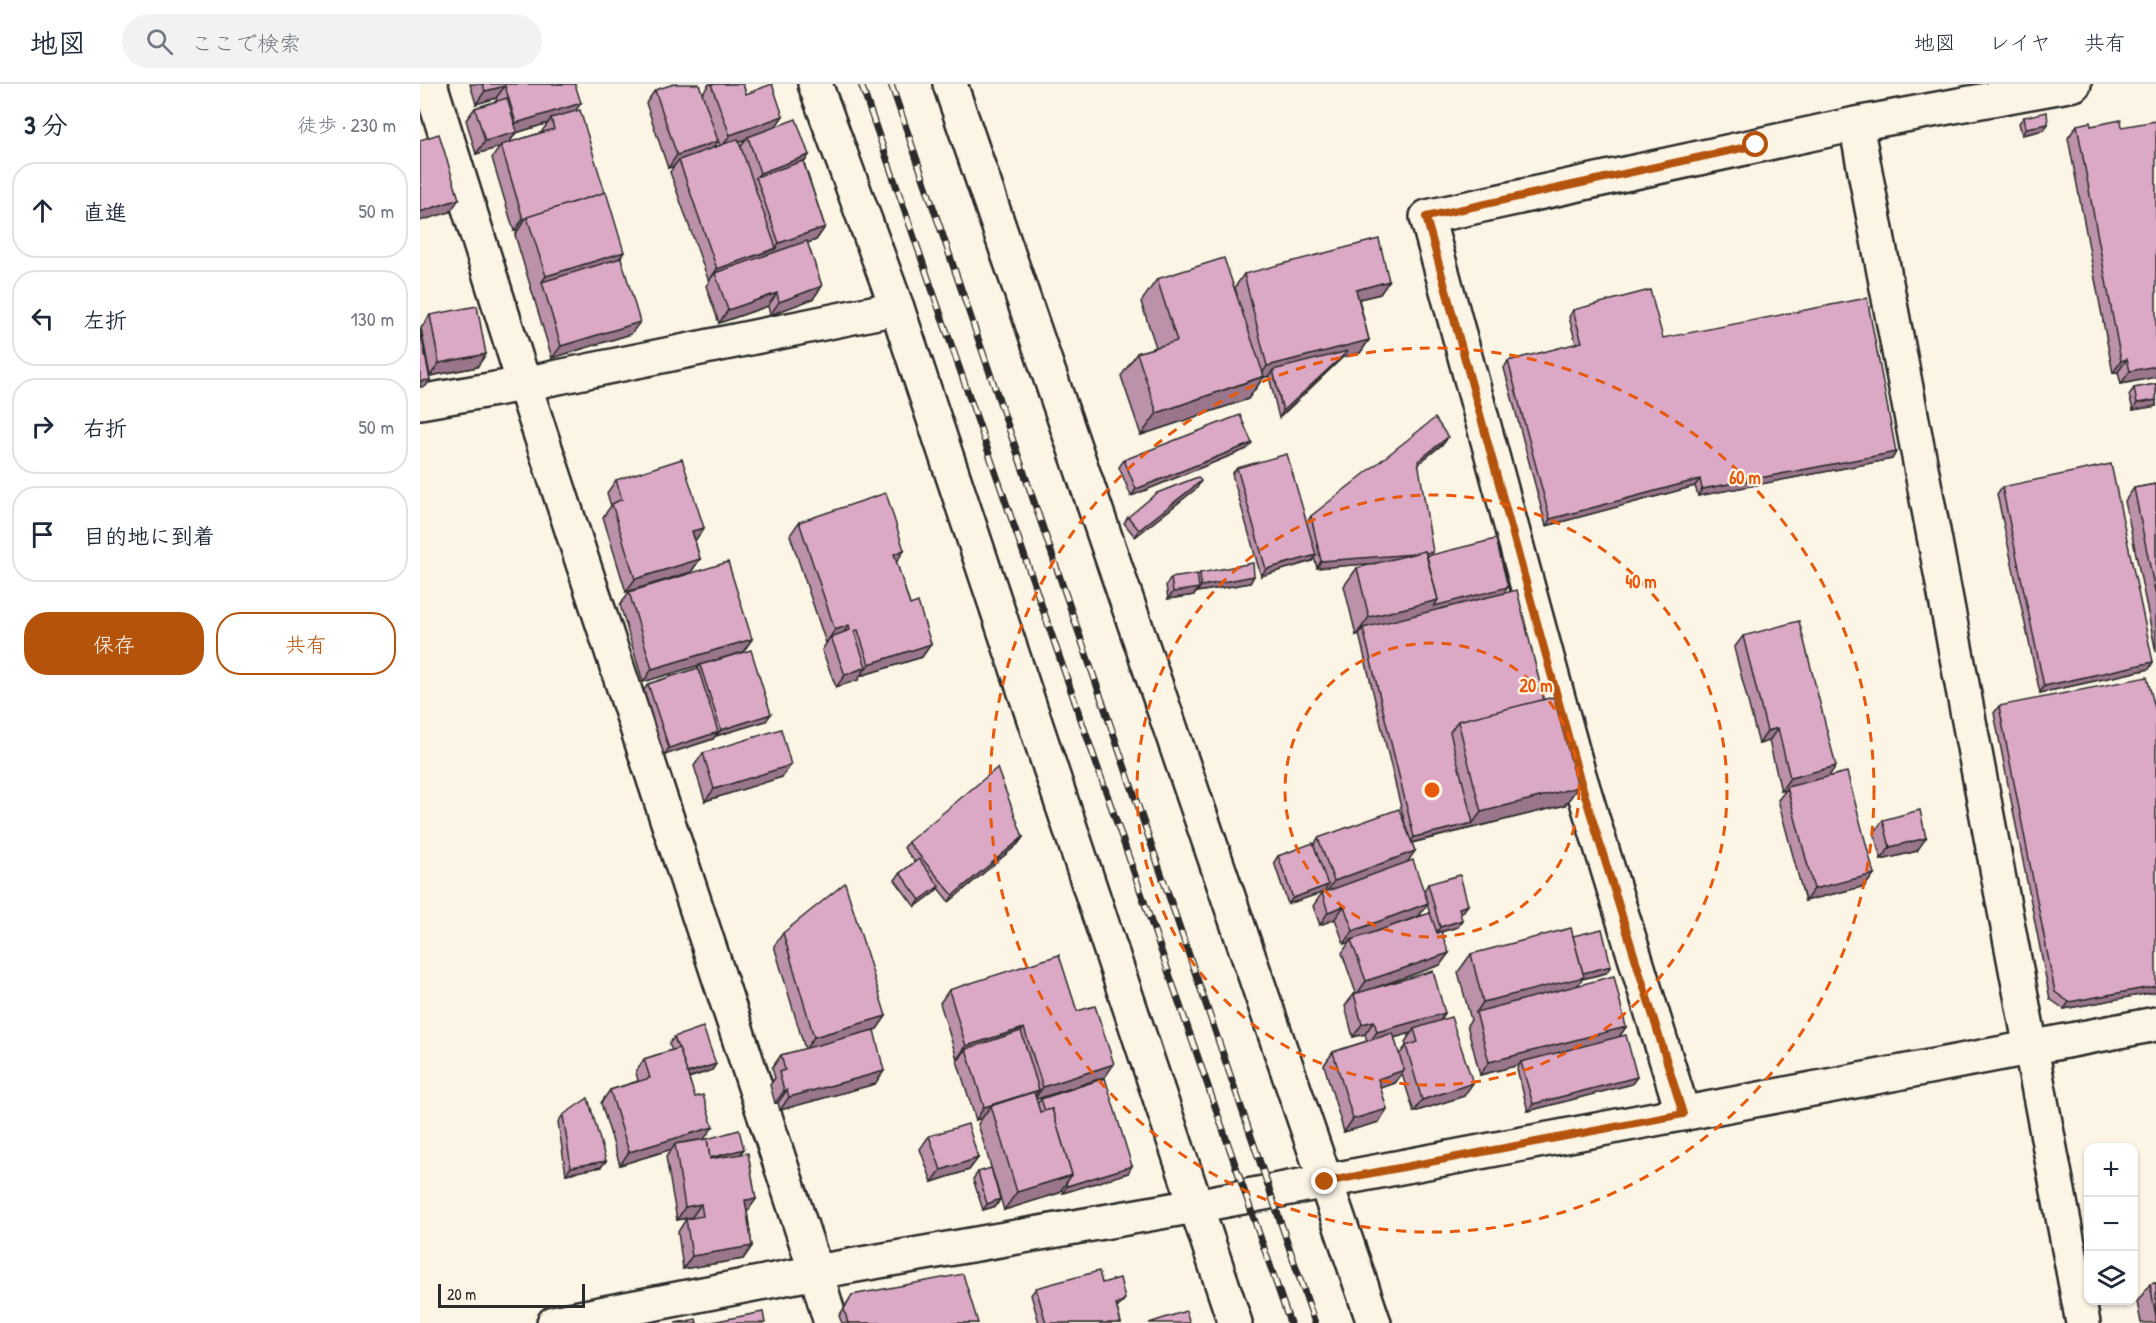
<!DOCTYPE html>
<html lang="ja">
<head>
<meta charset="utf-8">
<style>
	:root { --surface:#fff; --page:#f2f2f3; --text:#1f2937; --muted:#747a83; --line:#e0e1e3; --accent:#b45309 }
	body { margin:0; font-family:"Patrick Hand","Klee One",sans-serif; background:var(--page); color:var(--text) }
	.controls { position:absolute; right:18px; bottom:18px; display:grid; overflow:hidden; border-radius:12px; box-shadow:0 2px 4px #0004 }
	.controls button { width:54px; height:54px; display:grid; place-items:center; padding:0; border:0; border-bottom:2px solid var(--line); background:var(--surface); color:var(--text); font:30px sans-serif }
	.scale { position:absolute; left:18px; bottom:15px; width:147px; box-sizing:border-box; padding-left:6px; border:3px solid #2b2b2b; border-top:0; font-size:16px; line-height:21px; white-space:nowrap; color:#2b2b2b; -webkit-text-stroke:4px #fcf5e5; paint-order:stroke }
	.stop { position:absolute; width:18px; height:18px; margin:-14px; border:4px solid #b45309; border-radius:50%; background:#fff }
	.stop.end { background:#b45309; border-color:#fff; box-shadow:0 2px 6px #0008 }
	.list { margin:0; padding:0; list-style:none }
	h2 { display:flex; justify-content:space-between; align-items:center; height:78px; margin:0; padding:0 24px; font-size:26px }
	h2 small { font-size:20px; font-weight:400; color:var(--muted) }
	.list li { display:grid; grid-template-columns:39px 1fr auto; gap:18px; align-items:center; box-sizing:border-box; height:96px; margin:0 12px 12px; padding:0 12px; border:2px solid var(--line); border-radius:24px }
	.list b { display:block; font-size:22px; white-space:nowrap }
	.list em { font-size:20px; font-style:normal; color:var(--muted) }
	.actions { display:flex; gap:12px; padding:18px 24px }
	.actions a { flex:1; padding:14px 0; border:2px solid var(--accent); border-radius:24px; text-align:center; font-size:21px; color:var(--accent) }
	.actions .main { background:var(--accent); color:#fff }
	.icon { flex:none; width:33px; height:33px; fill:none; stroke:currentColor; stroke-width:2; stroke-linecap:round; stroke-linejoin:round }
	.map { position:relative; flex:none; width:1736px; height:1239px; overflow:hidden }
	header { display:flex; align-items:center; gap:36px; box-sizing:border-box; height:84px; padding:0 30px; background:var(--surface); border-bottom:2px solid var(--line) }
	header strong { font-size:28px }
	nav { display:flex; gap:33px; margin-inline-start:auto; font-size:21px }
	.search { width:420px; height:54px; background:var(--page); display:flex; align-items:center; gap:15px; box-sizing:border-box; padding:0 21px; border-radius:33px; color:var(--muted); font-size:22px }
	main { display:flex }
	aside { flex:1; background:var(--surface) }
	.map>svg:first-child { display:block }
	.lines { fill:none; stroke-linecap:round; stroke-linejoin:round }
	.minor-casing { stroke:#2b2b2b; stroke-width:38 }
	.minor { stroke:#fcf5e5; stroke-width:33 }
	.rail-casing { stroke:#2b2b2b; stroke-width:7 }
	.rail { stroke:#fcf5e5; stroke-width:4.5; stroke-dasharray:14; stroke-linecap:butt }
	.wall { fill:#bc91aa; stroke:#2b2b2b; stroke-width:1.5; fill-rule:evenodd }
	.shaded-wall { fill:#99768b; stroke:#2b2b2b; stroke-width:1.5 }
	.building { fill:#dba9c6; stroke:#2b2b2b; stroke-width:1.5 }
	.route { stroke:#b45309; stroke-width:8 }
	.ring { fill:none; stroke:#e8590c; stroke-width:3; stroke-dasharray:10 8 }
	.centre { fill:#e8590c; stroke:#fcf5e5; stroke-width:3 }
	.ring-label { font-size:18px; text-anchor:middle; font-weight:bold; fill:#e8590c; stroke:#fcf5e5; stroke-width:4.5; stroke-linejoin:round; paint-order:stroke }
</style>
</head>
<body>
<header>
<strong>地図</strong>
<div class="search"><svg class="icon" aria-label="search" viewBox="0 0 24 24"><circle cx="10" cy="10" r="6"/><path d="M15 15l6 6"/></svg>ここで検索</div>
<nav><a>地図</a><a>レイヤ</a><a>共有</a></nav>
</header>
<main>
<aside>
<h2>3 分<small>徒歩 · 230 m</small></h2>
<ul class="list">
<li><svg class="icon" aria-label="ahead" viewBox="0 0 24 24"><path d="M12 20V5M6 11l6-6 6 6"/></svg><div><b>直進</b></div><em>50 m</em></li>
<li><svg class="icon" aria-label="left" viewBox="0 0 24 24"><path d="M17 20v-9H6M10 6l-5 5 5 5"/></svg><div><b>左折</b></div><em>130 m</em></li>
<li><svg class="icon" aria-label="right" viewBox="0 0 24 24"><path d="M7 20v-9h11M14 6l5 5-5 5"/></svg><div><b>右折</b></div><em>50 m</em></li>
<li><svg class="icon" aria-label="arrive" viewBox="0 0 24 24"><path d="M6 21V4h12l-3 4 3 4H6"/></svg><div><b>目的地に到着</b></div></li>
</ul>
<div class="actions"><a class="main">保存</a><a>共有</a></div>
</aside>
<div class="map">
<svg width="1736" height="1239" viewBox="0 0 1736 1239">
	<rect width="100%" height="100%" fill="#fcf5e5"/>
	<filter id="ink" filterUnits="userSpaceOnUse"><feTurbulence type="fractalNoise" baseFrequency=".0167" numOctaves="2"/><feDisplacementMap in="SourceGraphic" scale="12" xChannelSelector="R" yChannelSelector="G"/><feConvolveMatrix kernelMatrix="1 2 1 2 8 2 1 2 1" color-interpolation-filters="sRGB"/></filter>
	<g filter="url(#ink)">
		<g class="lines">
			<defs>
				<g id="minor">
					<path d="M10,0L104,300L396,1188L411,1239"/>
					<path d="M395,0L477,224L815,1239"/>
					<path d="M530,0L954,1239"/>
					<path d="M1436,40L1663,1239"/>
					<path d="M0,318L104,300L477,224"/>
					<path d="M1263,1030L1159,691L1007,133L1436,40L1654,0"/>
					<path d="M134,1239L396,1188L775,1122L1736,940"/>
				</g>
			</defs>
			<use href="#minor" class="minor-casing"/>
			<use href="#minor" class="minor"/>
			<defs>
				<g id="rail">
					<path d="M441,0L870,1239"/>
					<path d="M471,0L895,1239"/>
				</g>
			</defs>
			<use href="#rail" class="rail-casing"/>
			<use href="#rail" class="rail"/>
		</g>
		<g class="wall">
			<path d="M50,0H155L156,27L201,174L211,250L132,274L95,151L98,146L94,147L72,74L80,63L56,70L46,36L55,24L77,17L76,14L56,20ZM128,39L122,47L123,48L89,59L96,49Z"/>
			<path d="M289,0H323L326,10L356,43L389,71L384,79L405,143L396,156L387,159L402,202L393,215L350,231L348,222L299,239L286,202L289,198L250,88L254,82L248,84L226,19L235,6L282,10ZM326,55L321,63L319,58ZM298,57L300,61L294,64Z"/>
			<path d="M1604,33L1624,46L1602,51L1599,39Z"/>
			<path d="M1657,41L1736,293L1701,300L1698,288L1693,289L1648,54Z"/>
			<path d="M824,190L969,197L960,210L939,215L949,256L940,269L923,273L859,334L849,292L843,294L828,315L721,351L701,292L717,269L736,263L721,218L737,195L817,211L815,203Z"/>
			<path d="M1153,226L1243,254L1476,368L1472,375L1278,412L1275,402L1126,442L1084,284L1088,277L1156,260L1149,233Z"/>
			<path d="M10,231L66,270L57,283L10,292L1,244Z"/>
			<path d="M1736,300V322L1713,326L1709,311L1714,304Z"/>
			<path d="M1028,353L1024,359L998,380L1011,471L1083,510L1158,703L1145,721L992,759L995,767L987,778L1004,807L1008,800L1043,828L1040,829L1038,843L1021,848L1020,881L959,902L1025,929L1020,937L1044,1012L994,1028L982,990L975,999L961,1004L959,1038L924,1048L904,981L913,968L947,957L945,950L933,953L925,922L934,910L936,909L922,869L930,857L924,860L915,835L900,841L893,822L902,809L904,808L868,820L854,778L858,772L894,761L898,754L985,740L939,550L936,551L924,502L937,484L957,479L897,484L894,473L892,477L841,492L812,390L817,384L887,438L891,432ZM1007,820L1010,830L999,832ZM991,949L985,958L986,962L979,971L974,954Z"/>
			<path d="M827,365L711,412L699,383L704,376Z"/>
			<path d="M196,396L275,457L280,475L271,488L206,508L183,433L191,422L187,409Z"/>
			<path d="M1736,400V568L1705,417L1714,404Z"/>
			<path d="M1582,403L1733,578L1729,585L1620,609L1577,410Z"/>
			<path d="M777,404L715,453L704,439L708,433Z"/>
			<path d="M379,438L484,466L476,477L490,521L511,560L502,573L440,592L438,596L416,603L402,566L407,558L406,559L370,451Z"/>
			<path d="M780,489L834,492L830,499L777,508L774,511L748,515L746,501L751,494L777,492Z"/>
			<path d="M209,508L332,555L323,568L223,598L200,521Z"/>
			<path d="M1323,552L1409,693L1454,790L1445,802L1385,817L1358,716L1366,706L1361,707L1349,657L1339,660L1314,564Z"/>
			<path d="M280,581L346,637L296,652V651L293,655L244,671L224,606L228,600L278,584Z"/>
			<path d="M1579,622L1736,908L1644,925L1630,915L1574,629Z"/>
			<path d="M283,669L362,693L285,717L274,682Z"/>
			<path d="M1463,736L1497,767L1461,776L1454,749Z"/>
			<path d="M603,753L598,760L529,818L518,804L515,808L495,823L475,796L480,789L495,778L484,764L488,758Z"/>
			<path d="M363,849L466,932L457,945L432,952L455,1000L360,1026L358,1019H355L350,1001L355,994L352,984L361,971L385,965L354,862Z"/>
			<path d="M1153,852L1186,889L1162,895L1157,902L1206,943L1199,953L1212,1000L1108,1027L1097,985L1099,981L1060,991L1047,941L1051,936L1038,888L1051,870Z"/>
			<path d="M529,906L657,927L685,993L616,1015L617,1020L621,1015L708,1089L643,1109L642,1105L639,1109L584,1126L558,1040L562,1034L556,1036L537,977L540,974L537,975L520,919Z"/>
			<path d="M254,953L296,980L292,986L269,994L284,1055L320,1070L336,1115L327,1127L332,1162L323,1175L263,1185L258,1148L266,1135L272,1134L257,1136L246,1073L252,1065L200,1081L181,1019L190,1006L218,997L216,988L224,975L252,966L249,960Z"/>
			<path d="M143,1031L186,1077L181,1083L146,1090L138,1038Z"/>
			<path d="M509,1052L558,1074L549,1086L512,1098L500,1065Z"/>
			<path d="M558,1088L580,1115L576,1122L563,1126L553,1095Z"/>
			<path d="M682,1199L700,1221L697,1224L701,1239H619L611,1211L616,1204Z"/>
			<path d="M1736,1199V1239H1721L1717,1218L1730,1200Z"/>
			<path d="M432,1211L558,1239H422L419,1232Z"/>
		</g>
		<g class="shaded-wall">
			<path d="M85,2L76,14L56,20L65,7Z"/>
			<path d="M161,19L152,32L131,34L128,39L96,49L88,60L81,61L80,63L56,70L65,57L88,50L96,39Z"/>
			<path d="M363,32L354,45L328,53L326,55L301,64L310,51Z"/>
			<path d="M1628,40L1624,46L1602,51L1606,44Z"/>
			<path d="M298,57L289,70L259,76L254,82L248,84L257,71Z"/>
			<path d="M389,71L380,84L336,94L340,89Z"/>
			<path d="M39,115L30,128L0,137V128Z"/>
			<path d="M107,133L98,146L94,147L103,135Z"/>
			<path d="M405,143L396,156L295,189L288,198L297,185L355,165L359,159Z"/>
			<path d="M204,168L192,186L122,198L126,192Z"/>
			<path d="M969,197L960,210L927,218L936,206Z"/>
			<path d="M402,202L393,215L350,231L359,218Z"/>
			<path d="M357,209L348,222L299,239L308,226Z"/>
			<path d="M220,238L211,250L132,274L141,262Z"/>
			<path d="M949,256L940,269L923,273L859,334L863,327L853,286L849,292L843,294L828,315L721,351L737,329L839,294L847,282Z"/>
			<path d="M66,270L57,283L10,292L19,279Z"/>
			<path d="M1707,275L1698,288L1693,289L1701,277Z"/>
			<path d="M1736,282V293L1701,300L1710,287Z"/>
			<path d="M10,296L6,302L0,303V297Z"/>
			<path d="M1736,316V322L1713,326L1717,319Z"/>
			<path d="M1028,353L1024,359L993,384L998,377Z"/>
			<path d="M832,359L827,365L711,412L716,405Z"/>
			<path d="M1476,368L1472,375L1278,412L1282,405Z"/>
			<path d="M1280,395L1275,402L1126,442L1130,435Z"/>
			<path d="M781,397L777,404L715,453L719,446Z"/>
			<path d="M284,444L275,457L272,447Z"/>
			<path d="M484,466L476,479L474,470Z"/>
			<path d="M1013,468L1008,475L897,484L901,477Z"/>
			<path d="M896,471L892,477L841,492L846,485Z"/>
			<path d="M280,475L271,488L206,508L215,495Z"/>
			<path d="M834,492L830,499L777,508L781,502Z"/>
			<path d="M1088,503L1079,516L943,544L939,550L936,551L949,533L1018,516Z"/>
			<path d="M779,504L774,511L748,515L753,508Z"/>
			<path d="M429,541L420,554L411,553L406,559L415,546Z"/>
			<path d="M332,555L323,568L223,598L232,585Z"/>
			<path d="M511,560L502,573L440,592L449,580Z"/>
			<path d="M1733,578L1729,585L1620,609L1624,602Z"/>
			<path d="M446,583L438,596L416,603L425,591Z"/>
			<path d="M351,630L346,637L296,652L301,646Z"/>
			<path d="M1358,644L1349,657L1339,660L1347,647Z"/>
			<path d="M298,648L293,655L244,671L249,664Z"/>
			<path d="M371,681L362,693L285,717L294,705Z"/>
			<path d="M1416,682L1407,695L1367,703L1366,706L1361,707L1370,694Z"/>
			<path d="M1158,703L1145,721L990,759L994,753L1053,739L1061,728Z"/>
			<path d="M603,753L598,760L529,818L533,811Z"/>
			<path d="M1506,754L1497,767L1461,776L1470,763Z"/>
			<path d="M995,767L986,780L905,810L914,797Z"/>
			<path d="M1454,790L1445,802L1385,817L1394,805Z"/>
			<path d="M908,801L904,808L868,820L873,814Z"/>
			<path d="M519,802L515,808L495,823L500,816Z"/>
			<path d="M1008,819L999,832L924,860L933,847Z"/>
			<path d="M1048,821L1043,828L1034,831L1039,824Z"/>
			<path d="M924,822L915,835L900,841L908,828Z"/>
			<path d="M1042,836L1038,843L1016,849L1020,843Z"/>
			<path d="M1029,869L1020,881L937,910L946,897Z"/>
			<path d="M1191,882L1186,889L1162,895L1151,911L1056,929L1063,918L1154,891Z"/>
			<path d="M1736,902V908L1644,925L1649,918Z"/>
			<path d="M1025,929L1017,942L994,945L991,949L948,961L957,948Z"/>
			<path d="M466,932L457,945L385,966L394,953Z"/>
			<path d="M954,937L945,950L933,953L942,940Z"/>
			<path d="M1206,943L1197,956L1101,978L1099,981L1060,991L1069,978Z"/>
			<path d="M604,944L595,956L546,965L540,974L537,975L546,962Z"/>
			<path d="M296,980L292,986L261,996L266,990Z"/>
			<path d="M694,980L685,993L614,1016L623,1003Z"/>
			<path d="M984,986L975,999L949,1008L958,995Z"/>
			<path d="M464,987L455,1000L360,1026L369,1013Z"/>
			<path d="M1217,993L1212,1000L1108,1027L1113,1020Z"/>
			<path d="M1053,999L1044,1012L994,1028L1002,1016Z"/>
			<path d="M367,1006L358,1019H355L364,1007Z"/>
			<path d="M619,1006L610,1018L571,1022L562,1034L556,1036L564,1023Z"/>
			<path d="M967,1025L959,1038L924,1048L933,1035Z"/>
			<path d="M293,1043L284,1055L255,1060L252,1065L200,1081L209,1068Z"/>
			<path d="M324,1065L319,1072L288,1075Z"/>
			<path d="M558,1074L549,1086L512,1098L521,1086Z"/>
			<path d="M186,1077L181,1083L146,1090L151,1083Z"/>
			<path d="M712,1082L708,1089L643,1109L647,1102Z"/>
			<path d="M652,1091L639,1109L584,1126L597,1108Z"/>
			<path d="M336,1115L327,1128L325,1116Z"/>
			<path d="M580,1115L576,1122L563,1126L567,1120Z"/>
			<path d="M281,1120L272,1133L257,1136L265,1123Z"/>
			<path d="M332,1162L323,1175L263,1185L272,1172Z"/>
			<path d="M705,1215L700,1221L691,1228L696,1221Z"/>
		</g>
		<g class="building">
			<path d="M63,0H155L161,19L96,39L85,2L65,7Z"/>
			<path d="M254,0H279L298,57L257,71L235,6Z"/>
			<path d="M291,0H323L326,10L352,0L363,32L310,51Z"/>
			<path d="M87,14L97,48L65,57L55,24Z"/>
			<path d="M160,26L185,109L103,135L81,61L134,45L131,34Z"/>
			<path d="M1627,28L1628,40L1606,44L1604,33Z"/>
			<path d="M376,35L389,71L340,89L328,53Z"/>
			<path d="M1701,36L1702,43L1736,37V282L1710,287L1707,275L1701,277L1657,41L1670,38L1671,42Z"/>
			<path d="M19,50L39,115L0,128V56Z"/>
			<path d="M318,55L356,164L297,185L259,76Z"/>
			<path d="M383,77L405,143L359,159L336,93Z"/>
			<path d="M186,108L204,168L126,192L107,133Z"/>
			<path d="M959,155L969,197L936,206L949,256L847,282L824,190Z"/>
			<path d="M387,157L402,202L359,218L357,209L308,226L295,189Z"/>
			<path d="M201,174L220,238L141,262L122,198Z"/>
			<path d="M804,174L844,292L737,329L717,269L757,257L737,195Z"/>
			<path d="M1230,206L1243,254L1447,214L1476,368L1282,405L1280,395L1130,435L1088,277L1162,258L1153,226Z"/>
			<path d="M57,222L66,270L19,279L10,231Z"/>
			<path d="M0,245L10,296L0,297Z"/>
			<path d="M928,267L863,327L853,286Z"/>
			<path d="M1736,300V316L1717,319L1714,304Z"/>
			<path d="M820,331L832,359L716,405L704,376Z"/>
			<path d="M1015,334L1028,353L998,377L1013,468L1006,469L1005,467L995,470L901,477L891,432Z"/>
			<path d="M867,370L896,471L846,485L817,384Z"/>
			<path d="M262,375L284,444L272,447L280,475L215,495L192,420L202,415L196,396Z"/>
			<path d="M1691,380L1733,578L1624,602L1582,403Z"/>
			<path d="M778,393L781,397L719,446L708,433L737,409Z"/>
			<path d="M1736,400V512L1714,404Z"/>
			<path d="M466,409L484,466L474,470L490,521L498,518L511,560L449,580L438,546L434,547L446,583L425,591L411,553L430,546L429,541L415,546L379,438Z"/>
			<path d="M1076,455L1088,503L1014,522L1018,516L1007,472Z"/>
			<path d="M1005,467L1018,516L949,533L937,484Z"/>
			<path d="M308,478L332,555L232,585L209,508Z"/>
			<path d="M833,479L834,492L781,502L780,489Z"/>
			<path d="M777,490L779,504L753,508L751,494Z"/>
			<path d="M1097,506L1124,616L1038,637L1030,648L1053,739L994,753L943,544Z"/>
			<path d="M1379,537L1416,682L1370,694L1358,644L1347,647L1323,552Z"/>
			<path d="M331,566L351,630L301,646L280,581Z"/>
			<path d="M278,584L298,648L249,664L228,600Z"/>
			<path d="M1727,593L1736,628V902L1649,918L1635,908L1579,622Z"/>
			<path d="M1134,613L1158,703L1061,728L1038,637Z"/>
			<path d="M361,645L371,681L294,705L283,669Z"/>
			<path d="M577,684L603,753L533,811L488,758Z"/>
			<path d="M1427,688L1454,790L1394,805L1367,703Z"/>
			<path d="M979,725L995,767L914,797L898,754Z"/>
			<path d="M1500,726L1506,754L1470,763L1463,736Z"/>
			<path d="M893,759L908,801L873,814L858,772Z"/>
			<path d="M499,775L519,802L500,816L480,789Z"/>
			<path d="M993,776L1008,819L933,847L924,822L908,828L902,809Z"/>
			<path d="M1040,791L1048,821L1039,824L1042,836L1020,843L1008,800Z"/>
			<path d="M425,799L466,932L394,953L363,849Z"/>
			<path d="M1010,829L1017,849L1021,847L1029,869L946,897L931,856Z"/>
			<path d="M1151,844L1164,893L1063,918L1051,870Z"/>
			<path d="M1182,845L1191,882L1163,889L1153,852Z"/>
			<path d="M639,871L657,927L675,922L694,980L623,1003L604,944L546,962L529,906Z"/>
			<path d="M1013,887L1025,929L957,948L954,937L942,940L934,910Z"/>
			<path d="M1194,892L1206,943L1069,978L1056,928Z"/>
			<path d="M1031,933L1053,999L1002,1016L986,962L998,958L994,945Z"/>
			<path d="M283,943L296,980L267,989L259,964H258L254,953Z"/>
			<path d="M454,946L464,987L369,1013L367,1006L364,1007L359,988L365,986L361,971Z"/>
			<path d="M601,947L619,1006L564,1023L546,965Z"/>
			<path d="M973,949L984,986L958,995L967,1025L933,1035L913,968Z"/>
			<path d="M1206,951L1217,993L1113,1020L1101,978Z"/>
			<path d="M259,964L275,1013L283,1011L293,1043L209,1068L190,1006L230,994L224,975Z"/>
			<path d="M685,994L712,1082L647,1102L646,1099L652,1091L632,1025L625,1027L621,1015Z"/>
			<path d="M614,1008L620,1028L632,1025L652,1091L597,1108L571,1022Z"/>
			<path d="M168,1014L186,1077L151,1083L143,1031Z"/>
			<path d="M548,1040L558,1074L521,1086L509,1052Z"/>
			<path d="M319,1046L324,1065L290,1074L287,1055Z"/>
			<path d="M287,1055L290,1075L328,1069L336,1115L325,1116L332,1162L272,1172L266,1135L283,1132L281,1120L265,1123L255,1060Z"/>
			<path d="M571,1084L580,1115L567,1120L558,1088Z"/>
			<path d="M679,1187L682,1199L700,1194L705,1215L696,1221L701,1239H626L616,1204Z"/>
			<path d="M543,1190L558,1239H428L424,1225L432,1211Z"/>
			<path d="M1736,1199V1232L1730,1200Z"/>
			<path d="M766,1227L770,1239H729Z"/>
			<path d="M343,1228L345,1239H287Z"/>
			<path d="M276,1235L277,1239H255Z"/>
		</g>
	</g>
	<g class="lines" filter="url(#ink)">
		<path class="route" d="M905,1098L1263,1030L1159,692L1006,133L1336,61"/>
	</g>
	<g class="ring">
		<circle cx="1012" cy="706" r="147"/>
		<circle cx="1012" cy="706" r="295"/>
		<circle cx="1012" cy="706" r="442"/>
	</g>
	<circle cx="1012" cy="706" r="9" class="centre"/>
	<g class="ring-label">
		<text x="1325" y="400">60 m</text>
		<text x="1221" y="504">40 m</text>
		<text x="1116" y="608">20 m</text>
	</g>
</svg>
<div class="controls">
<button>+</button>
<button>−</button>
<button><svg class="icon" aria-label="layers" viewBox="0 0 24 24"><path d="M12 4l9 5-9 5-9-5zM3 14l9 5 9-5"/></svg></button>
</div>
<div class="scale">20 m</div>
<div class="stop" style="left:1336px;top:61px"></div>
<div class="stop end" style="left:905px;top:1098px"></div>
</div>
</main>
</body>
</html>
